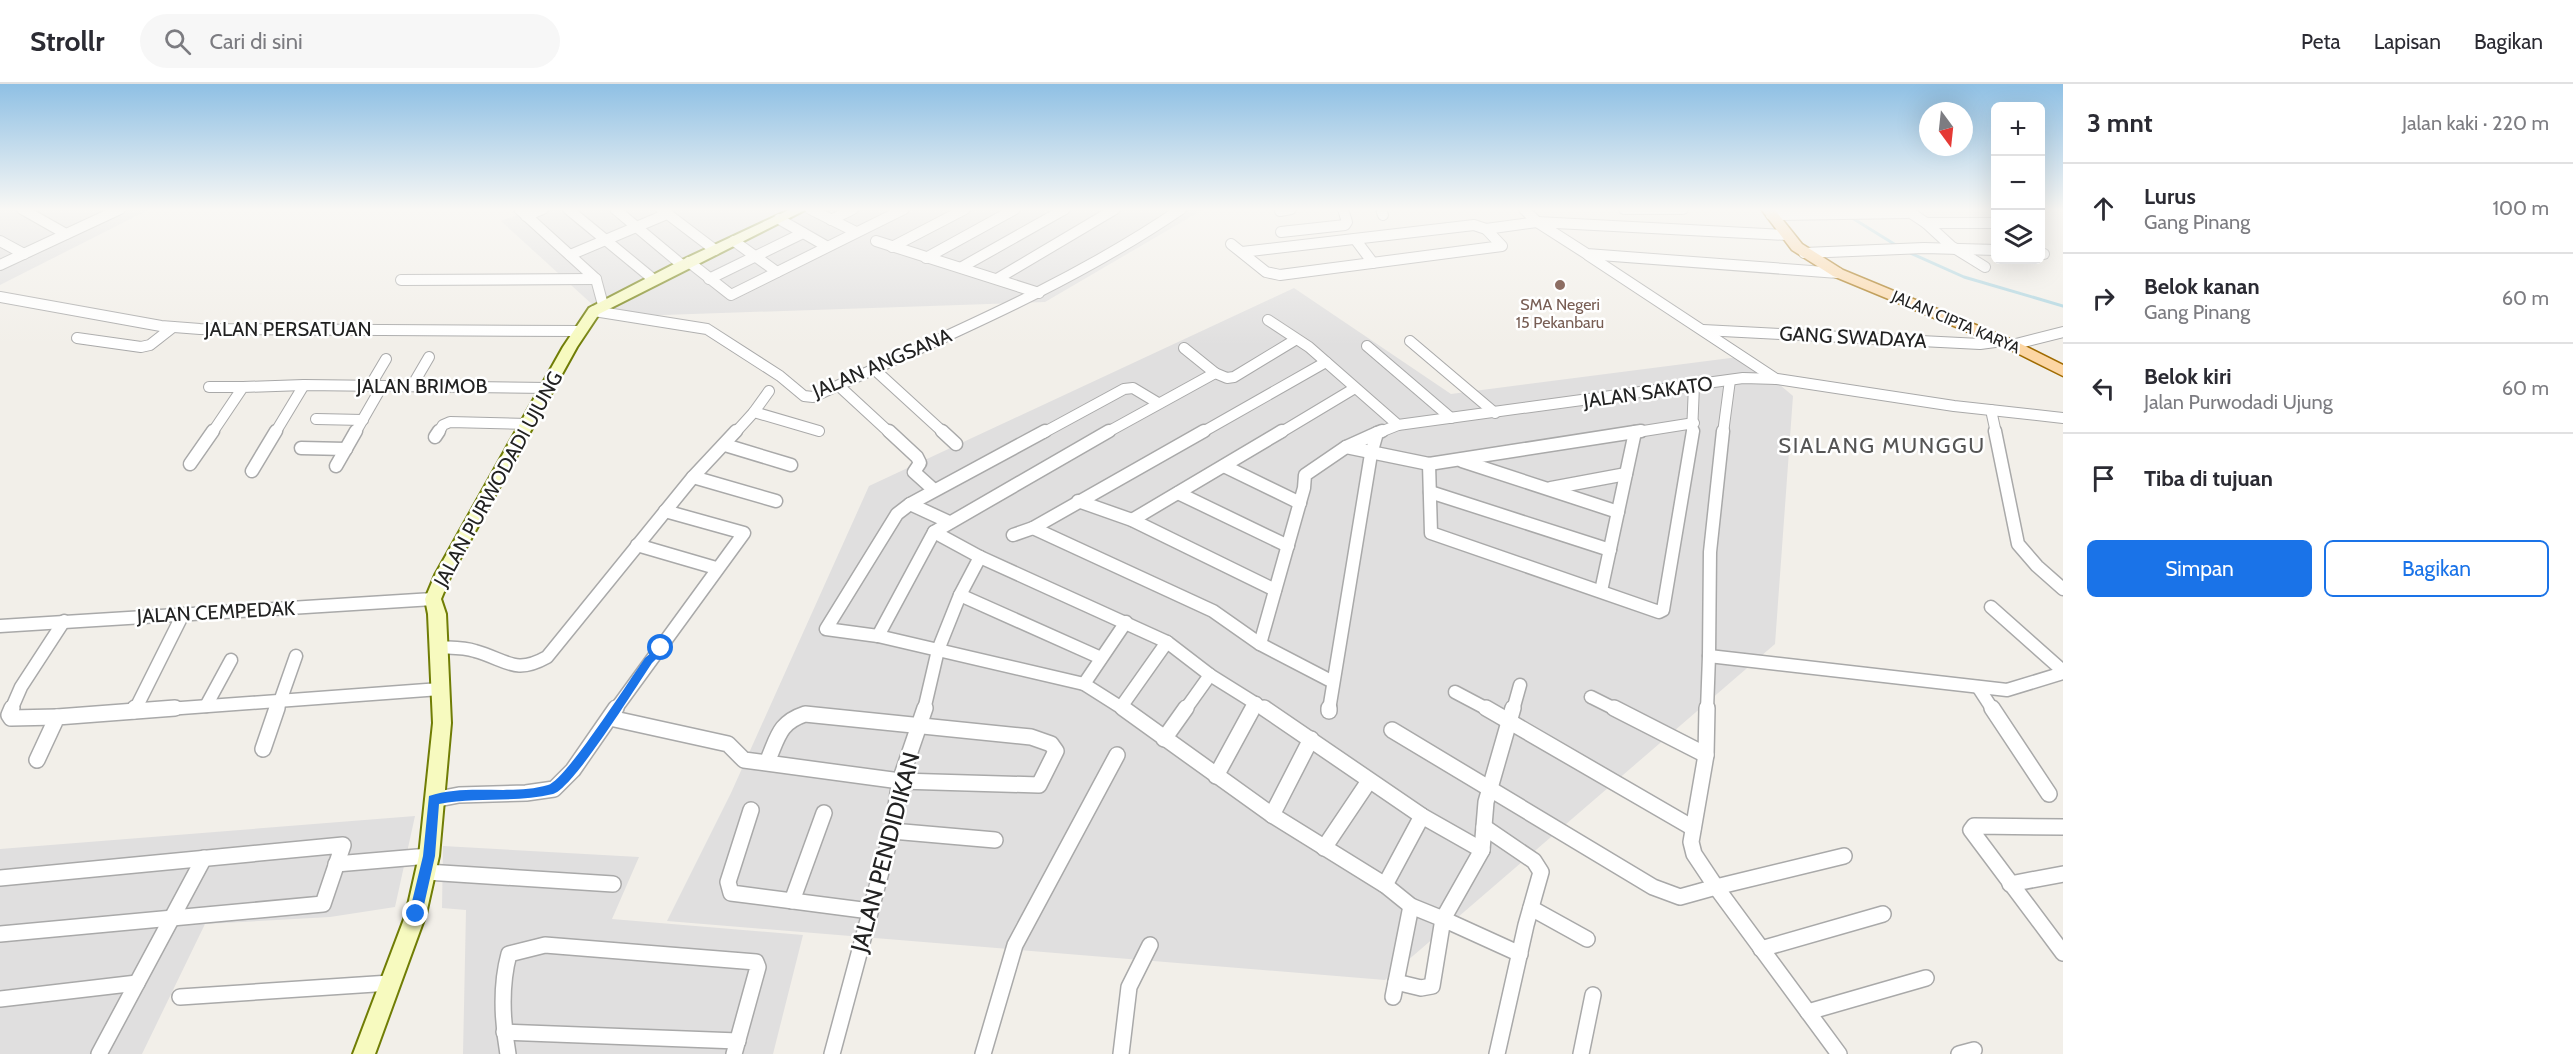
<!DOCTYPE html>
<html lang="id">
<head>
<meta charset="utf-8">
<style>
	:root { --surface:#fff; --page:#f7f7f7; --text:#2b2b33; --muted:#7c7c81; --line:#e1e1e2; --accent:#1a73e8 }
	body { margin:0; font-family:Cabin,sans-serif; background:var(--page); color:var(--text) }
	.controls { position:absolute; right:18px; top:18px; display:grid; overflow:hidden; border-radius:9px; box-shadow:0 6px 24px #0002 }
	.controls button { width:54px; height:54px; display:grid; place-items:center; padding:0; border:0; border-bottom:2px solid var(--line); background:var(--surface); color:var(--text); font:30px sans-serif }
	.compass { position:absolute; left:1919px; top:18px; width:54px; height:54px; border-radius:50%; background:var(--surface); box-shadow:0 6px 24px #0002; rotate:165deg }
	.stop { position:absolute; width:18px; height:18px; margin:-14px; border:4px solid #1a73e8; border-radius:50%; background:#fff }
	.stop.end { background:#1a73e8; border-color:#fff; box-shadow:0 2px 6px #0008 }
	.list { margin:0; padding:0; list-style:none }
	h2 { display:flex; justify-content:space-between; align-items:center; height:78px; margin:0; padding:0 24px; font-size:26px }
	h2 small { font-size:20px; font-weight:400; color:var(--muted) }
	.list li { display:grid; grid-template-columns:39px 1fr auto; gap:18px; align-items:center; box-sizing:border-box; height:90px; padding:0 24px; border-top:2px solid var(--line) }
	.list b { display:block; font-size:22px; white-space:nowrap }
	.list p { margin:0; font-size:20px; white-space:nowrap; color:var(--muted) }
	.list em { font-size:20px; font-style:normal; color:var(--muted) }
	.actions { display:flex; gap:12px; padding:18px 24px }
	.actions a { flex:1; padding:14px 0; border:2px solid var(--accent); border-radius:9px; text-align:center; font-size:21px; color:var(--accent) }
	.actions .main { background:var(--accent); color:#fff }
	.icon { flex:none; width:33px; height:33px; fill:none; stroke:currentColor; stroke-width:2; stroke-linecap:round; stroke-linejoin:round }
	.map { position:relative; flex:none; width:2063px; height:970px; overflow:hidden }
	header { display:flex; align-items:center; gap:36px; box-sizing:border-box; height:84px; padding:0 30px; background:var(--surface); border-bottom:2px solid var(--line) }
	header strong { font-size:28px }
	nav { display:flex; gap:33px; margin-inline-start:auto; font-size:21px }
	.search { width:420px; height:54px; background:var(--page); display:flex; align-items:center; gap:15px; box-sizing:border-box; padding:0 21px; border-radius:33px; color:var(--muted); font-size:22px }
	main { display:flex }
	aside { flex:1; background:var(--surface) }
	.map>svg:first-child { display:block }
	.residential { fill:#e0dfdf }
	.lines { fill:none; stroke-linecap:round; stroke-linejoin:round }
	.stream { stroke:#aad3df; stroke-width:3 }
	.street-far2-casing { stroke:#a9a9a9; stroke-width:12 }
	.street-far1-casing { stroke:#a9a9a9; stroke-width:15 }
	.street-casing { stroke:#a9a9a9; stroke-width:18 }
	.secondary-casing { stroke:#707d05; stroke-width:4 }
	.primary-casing { stroke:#a06b00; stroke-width:3 }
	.street-far2 { stroke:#fff; stroke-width:10 }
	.street-far1 { stroke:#fff; stroke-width:12 }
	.street { stroke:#fff; stroke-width:15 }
	.secondary { fill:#f7fabf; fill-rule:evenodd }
	.primary { fill:#fcd6a4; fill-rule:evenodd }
	.route { fill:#1a73e8 }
	.education-dot { fill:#8d6e63; stroke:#fff; stroke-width:2 }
	.labels { text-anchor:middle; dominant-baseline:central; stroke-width:5; stroke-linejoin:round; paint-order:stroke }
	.far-education-label { font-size:16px; fill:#785e54; stroke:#fff }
	.far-street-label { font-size:16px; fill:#222; stroke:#fff }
	.street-label { font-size:20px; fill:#222; stroke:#fff }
	.quarter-label { font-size:22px; letter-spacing:1.5px; fill:#555; stroke:#fff }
	.near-street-label { font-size:24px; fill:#222; stroke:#fff }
</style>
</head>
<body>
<header>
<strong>Strollr</strong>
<div class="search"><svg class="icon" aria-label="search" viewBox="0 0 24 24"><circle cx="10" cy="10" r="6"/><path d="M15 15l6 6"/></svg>Cari di sini</div>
<nav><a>Peta</a><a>Lapisan</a><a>Bagikan</a></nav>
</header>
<main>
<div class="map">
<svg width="2063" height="970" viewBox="0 0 2063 970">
	<rect width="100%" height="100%" fill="#f2efe9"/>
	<g class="residential">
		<path d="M0,125H150L0,201Z"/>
		<path d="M534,125H1204L1045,218L606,233L501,137Z"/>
		<path d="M1294,204L1451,310L1746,272L1793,312L1775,560L1385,896L667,837L731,709L869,402Z"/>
		<path d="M415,732L395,823L330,833L205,840L142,970H0V765Z"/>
		<path d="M443,762L639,773L612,835L803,851L773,970H463L466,826L442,824Z"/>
	</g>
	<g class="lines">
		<g class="stream">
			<path d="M1849,132L1899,163"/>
			<path d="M1908,168L1964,193L2063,222"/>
		</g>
		<defs>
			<g id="street-far2">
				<path d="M22,125L66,150"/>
				<path d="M519,125L596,195L603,221"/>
				<path d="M568,125L653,195"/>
				<path d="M615,125L682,181"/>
				<path d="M661,125L715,166"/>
				<path d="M810,125L856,148"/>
				<path d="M1381,125L1383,131"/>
				<path d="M1524,125L1537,138L1587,170L1838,189"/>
				<path d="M1624,125H1683"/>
				<path d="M1905,125L1926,139H1996"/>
				<path d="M1280,127L1291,125"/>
				<path d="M1771,131L1907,129"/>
				<path d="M526,132L543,125"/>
				<path d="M779,135L826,162"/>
				<path d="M831,136L853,125"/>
				<path d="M1926,139L1951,162L1985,183"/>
				<path d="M1281,148L1345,141L1347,138L1343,125"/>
				<path d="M1355,155L1373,179"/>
				<path d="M0,157L24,170"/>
				<path d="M734,157L777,188"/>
				<path d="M876,157L1039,209"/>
				<path d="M1231,160L1266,188L1280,191L1502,162L1486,145"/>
				<path d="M892,163L965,125"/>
				<path d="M1242,168L1474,141L1486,145L1537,138L1787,151"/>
				<path d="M1804,169L1924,164L1996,166"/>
				<path d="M2040,170H2044"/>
				<path d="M570,171L667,130"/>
				<path d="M1588,171L1776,295"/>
				<path d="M926,174L1015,125"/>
				<path d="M689,178L731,211L904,125"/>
				<path d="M0,181L120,125"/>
				<path d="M962,183L1065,125"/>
				<path d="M709,195L803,149"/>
				<path d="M997,195L1115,125"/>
				<path d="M401,196L596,195"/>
				<path d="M0,213L161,242L200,245L579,247"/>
				<path d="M594,227L707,245L780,292L804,312L813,313C938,255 1067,203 1181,125"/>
				<path d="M1268,236L1309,263L1398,341L1743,294L1777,295L1954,322L2063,334"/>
				<path d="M1703,246L1980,260L2003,257"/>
				<path d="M77,254L141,263L150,261L173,243"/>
				<path d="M1410,257L1495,329"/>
				<path d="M2012,261L2063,248"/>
				<path d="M1367,262L1451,334"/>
				<path d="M1184,264L1215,289"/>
				<path d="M874,285L944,349"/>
				<path d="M370,302L386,275"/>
				<path d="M412,302L429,273"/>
				<path d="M839,302L890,349"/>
				<path d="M209,303H243"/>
				<path d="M1991,326L1996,349"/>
				<path d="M754,328L769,307"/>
				<path d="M316,335L363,336"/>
				<path d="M212,349L243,303L304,301L549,304"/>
				<path d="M275,349L304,301"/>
				<path d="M355,349L382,302"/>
				<path d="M438,349L443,341L450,338L528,340"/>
				<path d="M735,349L754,328L819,347"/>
				<path d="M1043,349L1124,305L1133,304L1158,319"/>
				<path d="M1106,349L1215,289L1227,294L1234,293L1295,256"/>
				<path d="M1201,349L1326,278"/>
				<path d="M1280,349L1355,304"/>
				<path d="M1378,349L1398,341"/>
				<path d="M1631,349L1694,339"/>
				<path d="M1692,349L1694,301"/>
				<path d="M1723,349L1730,296"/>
			</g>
			<g id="street-far1">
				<path d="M889,347L917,373L920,379L914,388L934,406"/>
				<path d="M942,347L956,360"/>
				<path d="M1045,347L910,420L897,430L826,545L878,552L1084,600L1125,626"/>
				<path d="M1995,347L2018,460L2037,482L2063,505"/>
				<path d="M435,353L439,347"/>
				<path d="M725,361L791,381"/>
				<path d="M1346,363L1429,380L1641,347"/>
				<path d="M301,364L346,365"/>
				<path d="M1462,377L1618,428"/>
				<path d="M190,380L213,347"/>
				<path d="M1429,380L1431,449L1659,528L1663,526L1693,347"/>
				<path d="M336,382L356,347"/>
				<path d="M1224,382L1300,419"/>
				<path d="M252,387L276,347"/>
				<path d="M693,393L776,417"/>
				<path d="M1551,404L1626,390"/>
				<path d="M1430,408L1610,466"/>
				<path d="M1178,409L1288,462"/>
				<path d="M1078,417L1132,436L1275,506"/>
				<path d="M910,420L949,438"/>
				<path d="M1132,436L1282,347"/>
				<path d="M1033,444L1213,527L1260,560L1333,598"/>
				<path d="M934,448L980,473L1167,558"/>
				<path d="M1013,451L1033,444L1204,347"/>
				<path d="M637,461L716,484"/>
				<path d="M1601,507L1635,348"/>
				<path d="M960,511L1101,574"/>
				<path d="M1991,523L2063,587"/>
				<path d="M0,542L433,515"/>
				<path d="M878,552L934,448L1109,347"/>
				<path d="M1260,560L1304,404L1305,391L1346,363L1377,349"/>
				<path d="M437,563C449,564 463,563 475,567C507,576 515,591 547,573L693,393L736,347"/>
				<path d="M1709,572L1710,468L1723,347"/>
				<path d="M1084,600L1126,538"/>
				<path d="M1978,603L1993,626"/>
				<path d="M1455,608L1489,626"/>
				<path d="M1591,613L1617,626"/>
				<path d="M206,622L231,576"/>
				<path d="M1121,623L1167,558L1210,591L1266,626"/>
				<path d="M11,626L21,603L64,537"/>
				<path d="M135,626L183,530"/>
				<path d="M154,626L440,605"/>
				<path d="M277,626L296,572"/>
				<path d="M615,626L744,449L665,427"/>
				<path d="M924,626L938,566L960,511L980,473"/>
				<path d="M1185,626L1210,591"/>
				<path d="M1252,626L1256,619"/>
				<path d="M1329,626L1371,370L1377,349L1382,347"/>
				<path d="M1513,626L1520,601"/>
				<path d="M1707,626L1709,572L2007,606L2063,589"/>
			</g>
			<g id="street">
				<path d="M12,624L9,631L11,634L57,633"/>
				<path d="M1123,624L1272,731L1385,801L1411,822L1443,835L1482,766L1486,718L1513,624"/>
				<path d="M1264,624L1422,732L1482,766"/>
				<path d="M1486,624L1693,744"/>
				<path d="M1614,624L1706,671"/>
				<path d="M1992,624L2049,710"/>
				<path d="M134,627L135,624"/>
				<path d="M1329,627V624"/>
				<path d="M610,634L728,660L744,676L900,697L1039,701L1056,667L1051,660L1031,653L805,630C778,639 778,654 767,678"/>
				<path d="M1392,646L1653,803L1680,813L1716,803L1694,770L1691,758L1706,671L1707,624"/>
				<path d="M1164,655L1186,624"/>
				<path d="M263,665L277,624"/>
				<path d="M37,676L57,633L175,624"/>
				<path d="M1216,692L1253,624"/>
				<path d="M433,716L459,711L526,709L554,705L573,686L616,624"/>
				<path d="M751,726L728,798L731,809L870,827"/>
				<path d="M1272,731L1311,655"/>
				<path d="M1484,743L1534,777L1541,788L1526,841L1497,970"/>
				<path d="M2063,743L1974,742L1971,746L2063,869"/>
				<path d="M892,747L995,756"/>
				<path d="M1324,764L1369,697"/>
				<path d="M336,780L429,772"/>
				<path d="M426,788L613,800"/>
				<path d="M0,794L343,761L323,820L0,850"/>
				<path d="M2010,800L2063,790"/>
				<path d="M1385,801L1422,732"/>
				<path d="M792,817L824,729"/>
				<path d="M1531,824L1587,855"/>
				<path d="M1761,865L1883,830"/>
				<path d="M1396,898L1421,904L1432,902L1443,835L1520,870"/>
				<path d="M180,913L390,899"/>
				<path d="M1393,913L1411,822"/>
				<path d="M0,915L137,899"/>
				<path d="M1808,928L1926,894"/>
				<path d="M504,948L738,957"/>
				<path d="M99,970L204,774"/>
				<path d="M508,970C502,936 500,903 509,870L545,861L756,878L758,883L734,970"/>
				<path d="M832,970L892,747L900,697L925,624"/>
				<path d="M983,970L1015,861L1117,671"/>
				<path d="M1121,970L1129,903L1150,861"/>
				<path d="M1581,970L1593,911"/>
				<path d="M1839,970L1716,803L1844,772"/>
				<path d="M1959,970L1974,966"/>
			</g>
			<path id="secondary" d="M791,125H807L599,230L577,263L451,491L441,515L446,530L451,639L439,772L426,830L375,970H353L406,830L419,772L433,639L428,530L425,515L435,491L563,263L589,224L678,178Z"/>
			<path id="primary" d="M1761,125H1774L1802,160L1843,186L2017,258L2063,281V292L2007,264L1833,192L1792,166Z"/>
		</defs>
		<use href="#street-far2" class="street-far2-casing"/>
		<use href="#street-far1" class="street-far1-casing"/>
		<use href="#street" class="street-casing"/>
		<use href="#secondary" class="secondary-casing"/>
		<use href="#primary" class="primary-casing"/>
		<use href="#street-far2" class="street-far2"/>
		<use href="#street-far1" class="street-far1"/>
		<use href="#street" class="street"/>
		<use href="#secondary" class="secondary"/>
		<use href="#primary" class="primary"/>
	</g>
	<linearGradient id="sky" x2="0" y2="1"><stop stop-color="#8fc0e4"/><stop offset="0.48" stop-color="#f9f8f5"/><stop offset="1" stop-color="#f9f8f5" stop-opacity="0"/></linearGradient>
	<rect width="2063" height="261" fill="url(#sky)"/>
	<path class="route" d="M661,560L664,562V567L652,579C637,601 573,705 553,710C516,719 476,713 439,720L435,772L422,830L416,836L411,834L409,830L423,772L429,712C467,699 510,712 548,701C566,696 630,595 645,574Z"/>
	<circle class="education-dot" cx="1560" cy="201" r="6"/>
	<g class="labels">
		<g class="far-education-label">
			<text x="1560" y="220">SMA Negeri<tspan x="1560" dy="18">15 Pekanbaru</tspan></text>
		</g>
		<g class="far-street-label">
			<text transform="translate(1956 238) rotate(23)">JALAN CIPTA KARYA</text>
		</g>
		<g class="street-label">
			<text x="288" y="245">JALAN PERSATUAN</text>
			<text transform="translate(1853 253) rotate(3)">GANG SWADAYA</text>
			<text transform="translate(882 279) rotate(-23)">JALAN ANGSANA</text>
			<text x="422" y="302">JALAN BRIMOB</text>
			<text transform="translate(1648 308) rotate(-8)">JALAN SAKATO</text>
			<text transform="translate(498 395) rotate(-61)">JALAN PURWODADI UJUNG</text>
			<text transform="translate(216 528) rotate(-3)">JALAN CEMPEDAK</text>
		</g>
		<g class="quarter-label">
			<text x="1882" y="361">SIALANG MUNGGU</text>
		</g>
		<g class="near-street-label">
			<text transform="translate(885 768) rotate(-75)">JALAN PENDIDIKAN</text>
		</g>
	</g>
</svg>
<div class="controls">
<button>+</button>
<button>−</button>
<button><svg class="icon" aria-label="layers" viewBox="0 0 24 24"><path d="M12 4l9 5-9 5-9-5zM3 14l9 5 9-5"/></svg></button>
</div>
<svg class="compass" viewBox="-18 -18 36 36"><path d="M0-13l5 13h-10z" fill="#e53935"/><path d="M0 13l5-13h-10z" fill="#7c7c81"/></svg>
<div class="stop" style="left:661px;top:564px"></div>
<div class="stop end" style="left:416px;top:830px"></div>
</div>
<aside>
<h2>3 mnt<small>Jalan kaki · 220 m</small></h2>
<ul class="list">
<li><svg class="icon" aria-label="ahead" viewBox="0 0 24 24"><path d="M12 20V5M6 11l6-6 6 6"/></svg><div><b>Lurus</b><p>Gang Pinang</p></div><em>100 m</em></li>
<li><svg class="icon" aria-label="right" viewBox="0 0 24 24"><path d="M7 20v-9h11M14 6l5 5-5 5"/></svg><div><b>Belok kanan</b><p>Gang Pinang</p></div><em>60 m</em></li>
<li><svg class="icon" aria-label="left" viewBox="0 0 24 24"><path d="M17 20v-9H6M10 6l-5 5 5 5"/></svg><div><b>Belok kiri</b><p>Jalan Purwodadi Ujung</p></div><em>60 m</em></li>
<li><svg class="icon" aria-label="arrive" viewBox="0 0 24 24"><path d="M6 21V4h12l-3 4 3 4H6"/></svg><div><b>Tiba di tujuan</b></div></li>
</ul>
<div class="actions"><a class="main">Simpan</a><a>Bagikan</a></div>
</aside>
</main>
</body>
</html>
